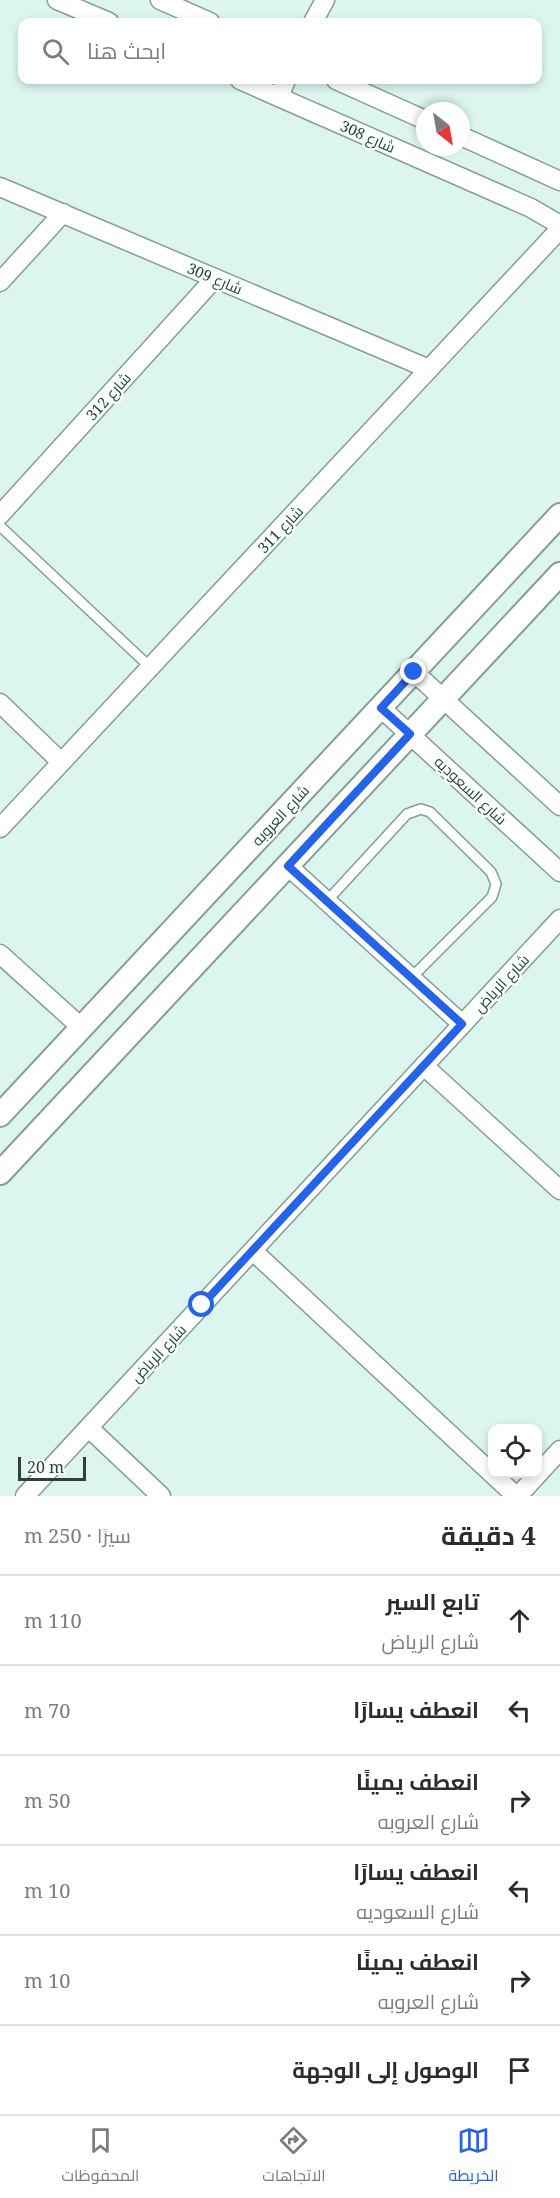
<!DOCTYPE html>
<html lang="ar">
<head>
<meta charset="utf-8">
<style>
	:root { --surface:#fff; --page:#f7f7f7; --text:#2b2b33; --muted:#7c7c81; --line:#e1e1e2; --accent:#2563eb }
	body { margin:0; font-family:"Noto Serif",Cairo,serif; background:var(--page); color:var(--text); direction:rtl }
	.controls { position:absolute; right:18px; bottom:18px; display:grid; overflow:hidden; border-radius:12px; box-shadow:0 3px 9px #0003 }
	.controls button { width:54px; height:54px; display:grid; place-items:center; padding:0; border:0; border-bottom:2px solid var(--line); background:var(--surface); color:var(--text); font:30px sans-serif }
	.compass { position:absolute; left:416px; top:102px; width:54px; height:54px; border-radius:50%; background:var(--surface); box-shadow:0 3px 9px #0003; rotate:149deg }
	.scale { position:absolute; left:18px; bottom:15px; width:68px; box-sizing:border-box; padding-left:6px; border:3px solid #333d3a; border-top:0; font-size:16px; line-height:21px; white-space:nowrap; color:#333d3a; -webkit-text-stroke:4px #f5fffc; paint-order:stroke }
	.stop { position:absolute; width:18px; height:18px; margin:-14px; border:4px solid #2563eb; border-radius:50%; background:#fff }
	.stop.end { background:#2563eb; border-color:#fff; box-shadow:0 2px 6px #0008 }
	.list { margin:0; padding:0; list-style:none }
	h2 { display:flex; justify-content:space-between; align-items:center; height:78px; margin:0; padding:0 24px; font-size:26px }
	h2 small { font-size:20px; font-weight:400; color:var(--muted) }
	.list li { display:grid; grid-template-columns:39px 1fr auto; gap:18px; align-items:center; box-sizing:border-box; height:90px; padding:0 24px; border-top:2px solid var(--line) }
	.list b { display:block; font-size:22px; white-space:nowrap }
	.list p { margin:0; font-size:20px; white-space:nowrap; color:var(--muted) }
	.list em { font-size:20px; font-style:normal; color:var(--muted) }
	.icon { flex:none; width:33px; height:33px; fill:none; stroke:currentColor; stroke-width:2; stroke-linecap:round; stroke-linejoin:round }
	.map { position:relative; flex:none; width:560px; height:1496px; overflow:hidden; direction:ltr }
	.search { position:absolute; background:var(--surface); box-shadow:0 3px 9px #0003; left:18px; right:18px; top:18px; height:66px; display:flex; align-items:center; gap:15px; box-sizing:border-box; padding:0 21px; border-radius:12px; color:var(--muted); font-size:22px }
	.sheet { height:618px; background:var(--surface) }
	nav { display:flex; justify-content:space-around; align-items:center; box-sizing:border-box; height:84px; border-top:2px solid var(--line); background:var(--surface); font-size:16px; color:var(--muted) }
	nav a { display:grid; justify-items:center; gap:3px }
	nav .on { color:var(--accent) }
	.map>svg:first-child { display:block }
	.lines { fill:none; stroke-linecap:round; stroke-linejoin:round }
	.service-casing { stroke:#859d97; stroke-width:12 }
	.minor-casing { stroke:#859d97; stroke-width:21 }
	.tertiary-casing { stroke:#859d97; stroke-width:26 }
	.service { stroke:#fff; stroke-width:9 }
	.minor { stroke:#fff; stroke-width:18 }
	.tertiary { stroke:#fff; stroke-width:22 }
	.route { stroke:#2563eb; stroke-width:8 }
	.labels { text-anchor:middle; dominant-baseline:central; stroke-width:5; stroke-linejoin:round; paint-order:stroke }
	.street-label { font-size:15px; fill:#333d3a; stroke:#f5fffc }
</style>
</head>
<body>
<div class="map">
<svg width="560" height="1496" viewBox="0 0 560 1496">
	<rect width="100%" height="100%" fill="#dcf5ef"/>
	<g class="lines">
		<defs>
			<g id="service">
				<path d="M0,526L150,667"/>
				<path d="M327,901L407,814L421,809L430,812L491,872L496,884L492,897L411,978"/>
			</g>
			<g id="minor">
				<path d="M57,0L109,22"/>
				<path d="M160,0L210,22"/>
				<path d="M313,22L325,0"/>
				<path d="M240,80L531,208L560,225"/>
				<path d="M336,80L425,120"/>
				<path d="M279,97L286,80"/>
				<path d="M461,136L560,181"/>
				<path d="M0,187L429,369"/>
				<path d="M0,282L63,213"/>
				<path d="M0,515L215,278"/>
				<path d="M414,672L560,806"/>
				<path d="M0,703L61,762"/>
				<path d="M381,708L560,872"/>
				<path d="M0,828L560,229"/>
				<path d="M288,866L462,1024"/>
				<path d="M0,954L82,1028"/>
				<path d="M424,1066L560,1190"/>
				<path d="M253,1251L516,1496"/>
				<path d="M89,1428L161,1496"/>
				<path d="M25,1496L560,919"/>
				<path d="M518,1496L560,1450"/>
			</g>
			<g id="tertiary">
				<path d="M0,1115L560,515"/>
				<path d="M0,1173L560,574"/>
			</g>
		</defs>
		<use href="#service" class="service-casing"/>
		<use href="#minor" class="minor-casing"/>
		<use href="#tertiary" class="tertiary-casing"/>
		<use href="#service" class="service"/>
		<use href="#minor" class="minor"/>
		<use href="#tertiary" class="tertiary"/>
	</g>
	<g class="lines">
		<path class="route" d="M202,1305L462,1024L288,866L410,734L381,708L414,672"/>
	</g>
	<g class="labels">
		<g class="street-label">
			<text transform="translate(368 136) rotate(24)">شارع 308</text>
			<text transform="translate(215 278) rotate(23)">شارع 309</text>
			<text transform="translate(108 396) rotate(-48)">شارع 312</text>
			<text transform="translate(280 529) rotate(-47)">شارع 311</text>
			<text transform="translate(471 790) rotate(43)">شارع السعوديه</text>
			<text transform="translate(280 815) rotate(-47)">شارع العروبه</text>
			<text transform="translate(501 983) rotate(-47)">شارع الرياض</text>
			<text transform="translate(158 1353) rotate(-47)">شارع الرياض</text>
		</g>
	</g>
</svg>
<div class="controls">
<button><svg class="icon" aria-label="locate" viewBox="0 0 24 24"><circle cx="12" cy="12" r="6"/><path d="M12 2v4M12 18v4M2 12h4M18 12h4"/></svg></button>
</div>
<svg class="compass" viewBox="-18 -18 36 36"><path d="M0-13l5 13h-10z" fill="#e53935"/><path d="M0 13l5-13h-10z" fill="#7c7c81"/></svg>
<div class="scale">20 m</div>
<div class="stop" style="left:202px;top:1305px"></div>
<div class="stop end" style="left:414px;top:672px"></div>
<div class="search"><svg class="icon" aria-label="search" viewBox="0 0 24 24"><circle cx="10" cy="10" r="6"/><path d="M15 15l6 6"/></svg>ابحث هنا</div>
</div>
<section class="sheet">
<h2>4 دقيقة<small>سيرًا · 250 m</small></h2>
<ul class="list">
<li><svg class="icon" aria-label="ahead" viewBox="0 0 24 24"><path d="M12 20V5M6 11l6-6 6 6"/></svg><div><b>تابع السير</b><p>شارع الرياض</p></div><em>110 m</em></li>
<li><svg class="icon" aria-label="left" viewBox="0 0 24 24"><path d="M17 20v-9H6M10 6l-5 5 5 5"/></svg><div><b>انعطف يسارًا</b></div><em>70 m</em></li>
<li><svg class="icon" aria-label="right" viewBox="0 0 24 24"><path d="M7 20v-9h11M14 6l5 5-5 5"/></svg><div><b>انعطف يمينًا</b><p>شارع العروبه</p></div><em>50 m</em></li>
<li><svg class="icon" aria-label="left" viewBox="0 0 24 24"><path d="M17 20v-9H6M10 6l-5 5 5 5"/></svg><div><b>انعطف يسارًا</b><p>شارع السعوديه</p></div><em>10 m</em></li>
<li><svg class="icon" aria-label="right" viewBox="0 0 24 24"><path d="M7 20v-9h11M14 6l5 5-5 5"/></svg><div><b>انعطف يمينًا</b><p>شارع العروبه</p></div><em>10 m</em></li>
<li><svg class="icon" aria-label="arrive" viewBox="0 0 24 24"><path d="M6 21V4h12l-3 4 3 4H6"/></svg><div><b>الوصول إلى الوجهة</b></div></li>
</ul>
</section>
<nav>
<a class="on"><svg class="icon" aria-label="map" viewBox="0 0 24 24"><path d="M3 6l6-2 6 2 6-2v14l-6 2-6-2-6 2zM9 4v14M15 6v14"/></svg>الخريطة</a>
<a><svg class="icon" aria-label="directions" viewBox="0 0 24 24"><path d="M12 3l9 9-9 9-9-9zM9 14v-3h6M13 9l2 2-2 2"/></svg>الاتجاهات</a>
<a><svg class="icon" aria-label="saved" viewBox="0 0 24 24"><path d="M7 4h10v16l-5-4-5 4z"/></svg>المحفوظات</a>
</nav>
</body>
</html>
